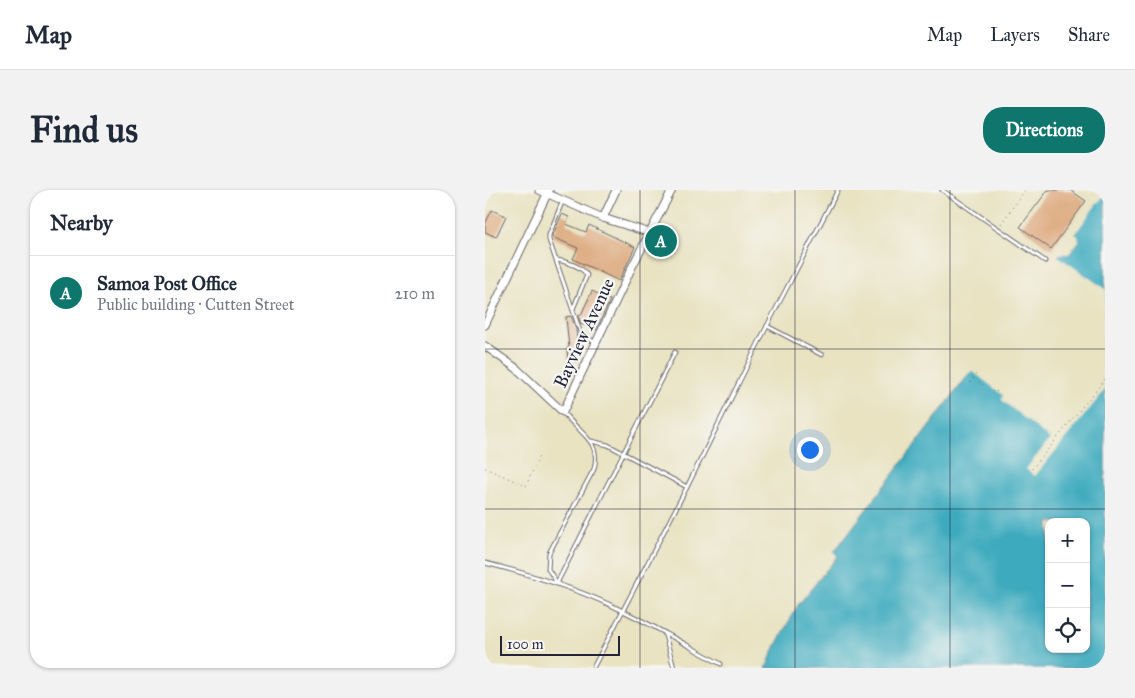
<!DOCTYPE html>
<html lang="en">
<head>
<meta charset="utf-8">
<style>
	:root { --surface:#fff; --page:#f2f2f3; --text:#1f2937; --muted:#747a83; --line:#e0e1e3; --accent:#0f766e }
	body { margin:0; font-family:"IM FELL Great Primer",serif; background:var(--page); color:var(--text) }
	.controls { position:absolute; right:15px; bottom:15px; display:grid; overflow:hidden; border-radius:10px; box-shadow:0 1px 4px #0004 }
	.controls button { width:45px; height:45px; display:grid; place-items:center; padding:0; border:0; border-bottom:1px solid var(--line); background:var(--surface); color:var(--text); font:25px sans-serif }
	.scale { position:absolute; left:15px; bottom:12px; width:120px; box-sizing:border-box; padding-left:5px; border:2px solid #22223b; border-top:0; font-size:14px; line-height:18px; white-space:nowrap; color:#22223b; -webkit-text-stroke:4px #f6f6f2; paint-order:stroke }
	.you { position:absolute; left:324px; top:259px; width:18px; height:18px; margin:-12px; border:4px solid #fff; border-radius:50%; background:#1a73e8; box-shadow:0 0 0 8px #1a73e833 }
	.badge { display:grid; place-items:center; width:32px; height:32px; border-radius:50%; background:var(--accent); color:#fff; font-size:16px; font-weight:700 }
	.pin { position:absolute; translate:-50% -50%; border:2px solid #fff; box-shadow:0 1px 5px #0006 }
	.list { margin:0; padding:0; list-style:none }
	h2 { display:flex; justify-content:space-between; align-items:center; height:65px; margin:0; padding:0 20px; font-size:21px }
	h2 small { font-size:16px; font-weight:400; color:var(--muted) }
	.list li { display:grid; grid-template-columns:32px 1fr auto; gap:15px; align-items:center; box-sizing:border-box; height:75px; padding:0 20px; border-top:1px solid var(--line) }
	.list b { display:block; font-size:19px; white-space:nowrap }
	.list p { margin:0; font-size:16px; white-space:nowrap; color:var(--muted) }
	.list em { font-size:16px; font-style:normal; color:var(--muted) }
	.icon { flex:none; width:28px; height:28px; fill:none; stroke:currentColor; stroke-width:2; stroke-linecap:round; stroke-linejoin:round }
	.map { position:relative; flex:none; width:620px; height:478px; overflow:hidden; border-radius:20px }
	header { display:flex; align-items:center; gap:30px; box-sizing:border-box; height:70px; padding:0 25px; background:var(--surface); border-bottom:1px solid var(--line) }
	header strong { font-size:24px }
	nav { display:flex; gap:28px; margin-inline-start:auto; font-size:18px }
	.intro { display:flex; align-items:center; justify-content:space-between; box-sizing:border-box; height:120px; padding:0 30px }
	h1 { margin:0; font-size:35px }
	.button { padding:12px 22px; border-radius:20px; background:var(--accent); color:#fff; font-size:18px; font-weight:700 }
	main { display:flex; gap:30px; padding:0 30px }
	aside { flex:1; background:var(--surface); border-radius:20px; box-shadow:0 1px 4px #0004 }
	.map>svg:first-child { display:block }
	.water { fill:#3eaabe; stroke:#30667c; fill-rule:evenodd }
	.pier { fill:#e9e3c2 }
	.building { fill:#dfae85 }
	.lines { fill:none; stroke-linecap:round; stroke-linejoin:round }
	.service-casing { stroke:#68666a; stroke-width:5 }
	.minor-casing { stroke:#68666a; stroke-width:9 }
	.path { stroke:#68666a; stroke-width:1; stroke-dasharray:1 4; stroke-linecap:butt }
	.service { stroke:#fff; stroke-width:3 }
	.minor { stroke:#fff; stroke-width:7 }
	.grid { fill:none; stroke:#22223b; stroke-width:1; stroke-opacity:0.55 }
	.labels { text-anchor:middle; dominant-baseline:central; stroke-width:4.5; stroke-linejoin:round; paint-order:stroke }
	.street-label { font-size:18px; fill:#22223b; stroke:#f6f6f2 }
</style>
</head>
<body>
<header>
<strong>Map</strong>
<nav><a>Map</a><a>Layers</a><a>Share</a></nav>
</header>
<div class="intro"><h1>Find us</h1><a class="button">Directions</a></div>
<main>
<aside>
<h2>Nearby<small></small></h2>
<ul class="list">
<li><span class="badge">A</span><div><b>Samoa Post Office</b><p>Public building · Cutten Street</p></div><em>210 m</em></li>
</ul>
</aside>
<div class="map">
<svg width="620" height="478" viewBox="0 0 620 478">
	<rect width="100%" height="100%" fill="#f6f6f2"/>
	<filter id="ink" filterUnits="userSpaceOnUse"><feTurbulence type="fractalNoise" baseFrequency=".02" numOctaves="2"/><feDisplacementMap in="SourceGraphic" scale="10" xChannelSelector="R" yChannelSelector="G"/><feConvolveMatrix kernelMatrix="1 2 1 2 8 2 1 2 1" color-interpolation-filters="sRGB"/></filter>
	<filter id="wash" filterUnits="userSpaceOnUse"><feTurbulence type="fractalNoise" baseFrequency=".0096" numOctaves="4" result="noise"/><feDisplacementMap in="SourceGraphic" scale="20" xChannelSelector="R" yChannelSelector="G"/><feGaussianBlur stdDeviation="1.12" result="paint"/><feColorMatrix in="noise" values="0 0 0 0 0 0 0 0 0 0 0 0 0 0 0 0 0 1.4 0 .05"/><feComposite in="paint" operator="in"/></filter>
	<g filter="url(#wash)">
		<rect width="100%" height="100%" fill="#e9e3c2"/>
		<path class="water" d="M620,1V478H281L291,455L313,415L353,366L349,362L575,64H584L594,51L592,46L586,42ZM564,332H601V459H564Z"/>
		<path class="pier" d="M620,0V5L613,12L590,44L593,46L594,51L584,64H575L573,66L620,99V200L550,286L541,279L565,249L517,210L518,205L487,181L484,184L482,183L573,62H583L586,58L591,51L590,47L584,43L609,10Z"/>
		<g id="blocks">
			<g class="building">
				<path d="M563,0H585L601,11L566,59L535,37Z"/>
				<path d="M7,20L21,26L11,47L0,42V34Z"/>
				<path d="M77,24L84,27L81,34L101,42L104,35L150,57L134,91L88,69L93,58L67,47Z"/>
				<path d="M107,101L125,110L111,140L96,134L93,126L96,125Z"/>
				<path d="M86,126L91,139L94,171L83,172L82,158H84L81,127Z"/>
			</g>
		</g>
	</g>
	<g filter="url(#ink)">
		<use href="#blocks" fill-opacity="0" stroke="#68666a" stroke-width="1"/>
		<g class="lines">
			<defs>
				<g id="service">
					<path d="M457,0L560,71"/>
					<path d="M78,10L64,45V50L96,144L111,153"/>
					<path d="M72,70C82,72 96,76 102,85L88,119"/>
					<path d="M282,136L337,165"/>
					<path d="M78,222C93,243 117,250 109,279L64,363L63,379L72,393L190,162"/>
					<path d="M106,251L123,255L202,297"/>
					<path d="M0,373C48,385 94,399 138,421C171,437 203,456 236,474"/>
					<path d="M180,445L189,478"/>
					<path d="M108,478L202,297L282,136L353,0"/>
				</g>
				<g id="minor">
					<path d="M54,0L118,28L165,43"/>
					<path d="M0,1L1,0"/>
					<path d="M118,28L131,0"/>
					<path d="M0,135L64,0"/>
					<path d="M0,156L31,178L78,222L147,77L187,0"/>
				</g>
			</defs>
			<use href="#service" class="service-casing"/>
			<use href="#minor" class="minor-casing"/>
			<g class="path">
				<path d="M516,34L540,0"/>
				<path d="M485,193L491,184"/>
				<path d="M494,193L497,189"/>
				<path d="M497,195L500,191"/>
				<path d="M507,201L510,203L512,201"/>
				<path d="M0,278L41,296L54,266"/>
				<path d="M547,279L620,189"/>
			</g>
			<use href="#service" class="service"/>
			<use href="#minor" class="minor"/>
		</g>
	</g>
	<path class="grid" d="M155,0V478M310,0V478M465,0V478M0,159H620M0,319H620"/>
	<g class="labels">
		<g class="street-label">
			<text transform="translate(99 143) rotate(-65)">Bayview Avenue</text>
		</g>
	</g>
</svg>
<div class="controls">
<button>+</button>
<button>−</button>
<button><svg class="icon" aria-label="locate" viewBox="0 0 24 24"><circle cx="12" cy="12" r="6"/><path d="M12 2v4M12 18v4M2 12h4M18 12h4"/></svg></button>
</div>
<div class="scale">100 m</div>
<div class="you"></div>
<div class="pin badge" style="left:176px;top:51px">A</div>
</div>
</main>
</body>
</html>
